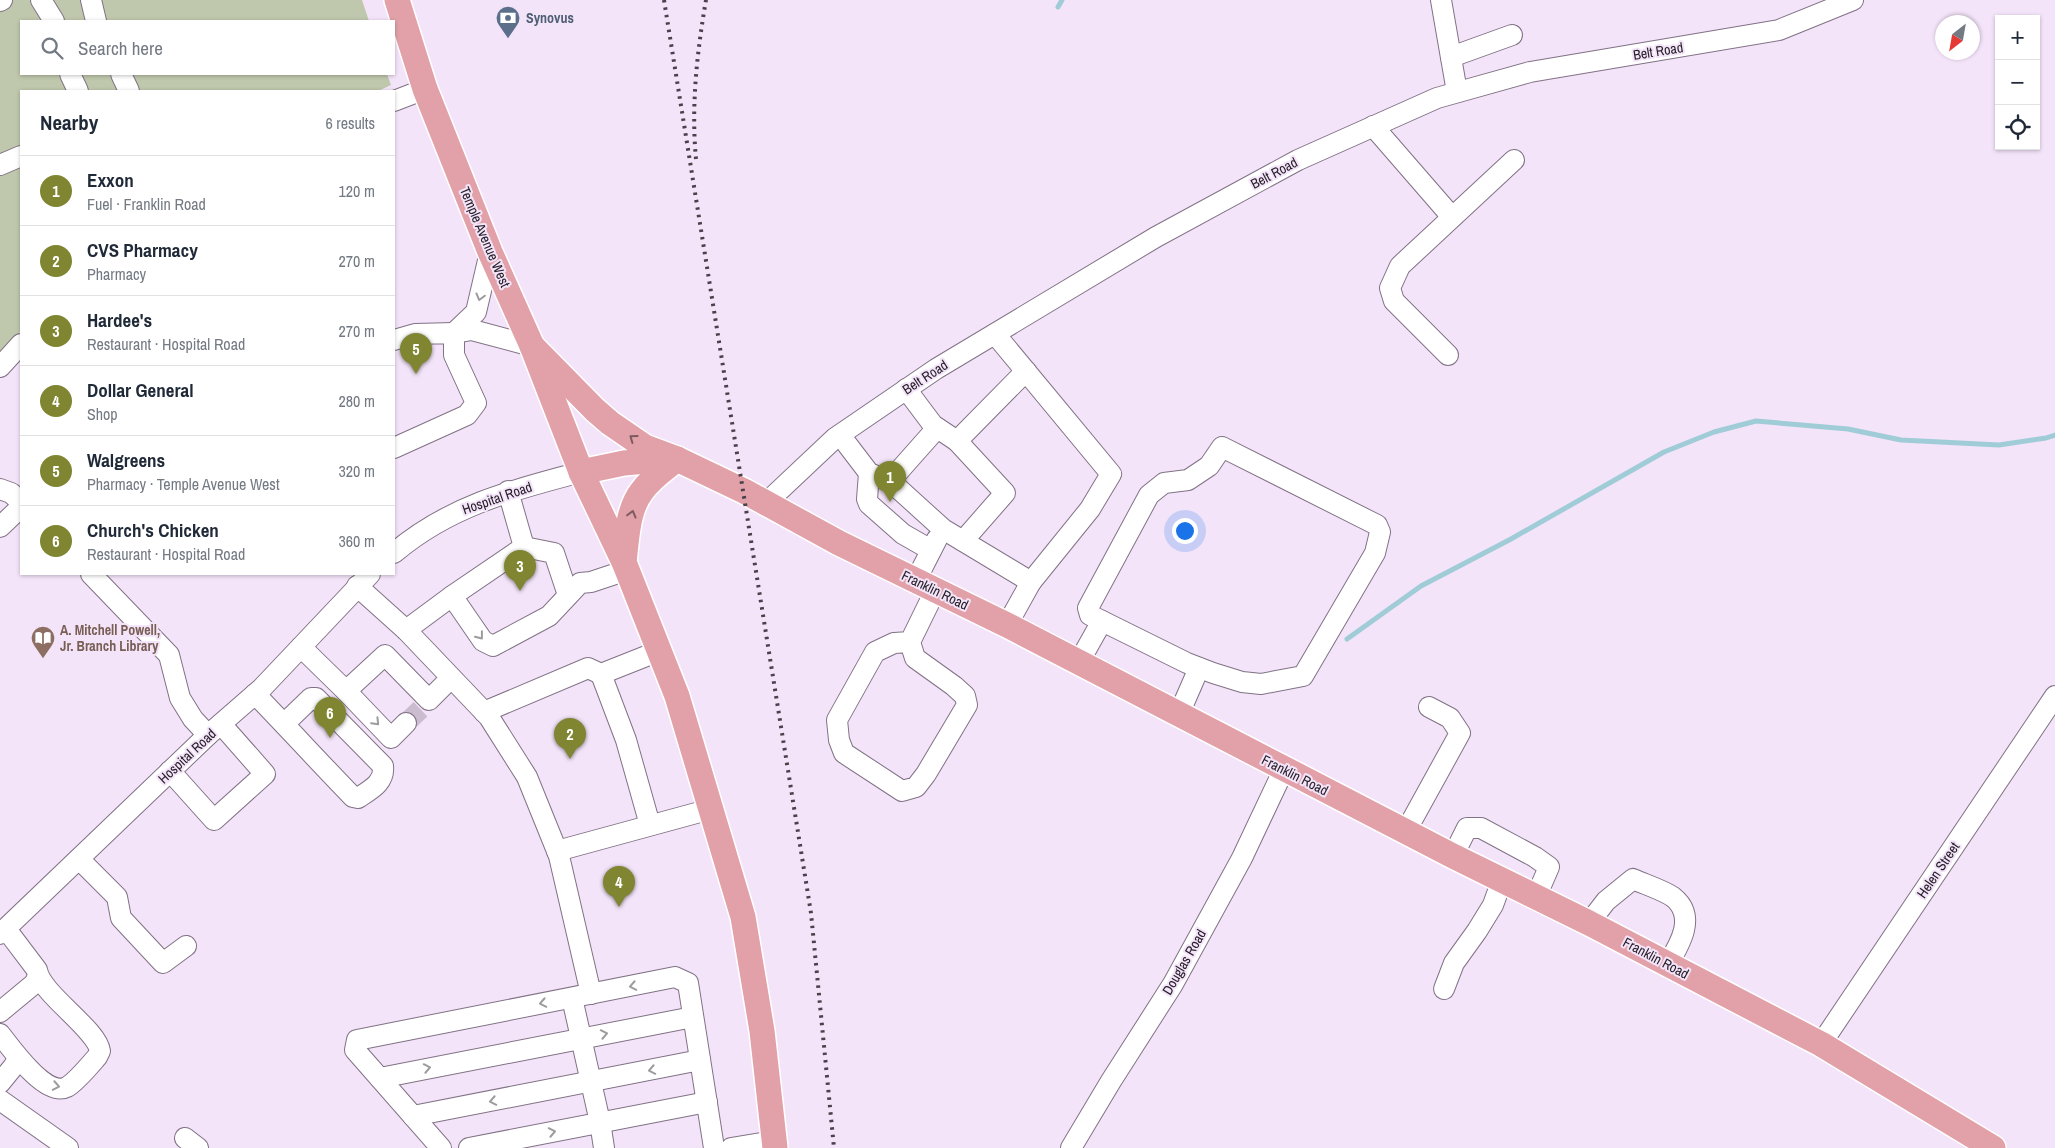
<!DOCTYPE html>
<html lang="en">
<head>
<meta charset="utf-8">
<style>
	:root { --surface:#fff; --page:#f6f6f7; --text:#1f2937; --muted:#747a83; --line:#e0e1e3; --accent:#7f8531 }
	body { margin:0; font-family:"Archivo Narrow",sans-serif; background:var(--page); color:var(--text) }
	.controls { position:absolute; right:15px; top:15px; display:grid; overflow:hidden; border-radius:0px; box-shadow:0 1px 4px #0004 }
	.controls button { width:45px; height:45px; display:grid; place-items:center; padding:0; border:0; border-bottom:1px solid var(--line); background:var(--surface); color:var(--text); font:25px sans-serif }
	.compass { position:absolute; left:1935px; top:15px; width:45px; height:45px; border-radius:50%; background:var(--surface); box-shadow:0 1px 4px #0004; rotate:211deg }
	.you { position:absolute; left:1184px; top:530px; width:18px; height:18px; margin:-12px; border:4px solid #fff; border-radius:50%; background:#1a73e8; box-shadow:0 0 0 8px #1a73e833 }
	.badge { display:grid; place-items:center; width:32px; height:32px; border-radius:50%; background:var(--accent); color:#fff; font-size:16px; font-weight:700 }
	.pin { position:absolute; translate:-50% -41px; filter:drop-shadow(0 1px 2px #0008) }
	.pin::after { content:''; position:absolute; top:26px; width:18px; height:15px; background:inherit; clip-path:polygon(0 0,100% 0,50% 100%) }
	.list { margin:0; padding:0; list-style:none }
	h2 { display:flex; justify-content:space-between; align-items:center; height:65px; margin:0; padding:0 20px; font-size:21px }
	h2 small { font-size:16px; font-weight:400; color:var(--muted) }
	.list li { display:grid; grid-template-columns:32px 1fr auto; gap:15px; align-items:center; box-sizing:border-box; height:70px; padding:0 20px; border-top:1px solid var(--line) }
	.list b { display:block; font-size:19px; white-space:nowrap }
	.list p { margin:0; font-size:16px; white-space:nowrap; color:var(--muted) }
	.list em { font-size:16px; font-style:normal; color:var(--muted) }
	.icon { flex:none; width:28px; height:28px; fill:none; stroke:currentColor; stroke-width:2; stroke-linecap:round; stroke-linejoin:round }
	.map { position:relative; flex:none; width:2055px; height:1148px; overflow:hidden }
	.search { position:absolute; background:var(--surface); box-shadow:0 1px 4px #0004; left:20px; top:20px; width:375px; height:55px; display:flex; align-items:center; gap:12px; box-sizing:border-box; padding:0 18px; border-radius:0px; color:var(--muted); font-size:19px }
	.panel { position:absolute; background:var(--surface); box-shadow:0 1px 4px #0004; left:20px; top:90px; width:375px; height:485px; border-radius:0px }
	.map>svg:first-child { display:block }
	.green { fill:#bfc8ac }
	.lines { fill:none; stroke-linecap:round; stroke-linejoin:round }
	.stream { stroke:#9fccd7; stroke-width:5 }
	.minor-tunnel { stroke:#cbbdcf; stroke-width:20; stroke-dasharray:20 10; stroke-linecap:butt }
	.minor-casing { stroke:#817285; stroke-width:22 }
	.major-casing { stroke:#fff; stroke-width:28 }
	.minor { stroke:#fff; stroke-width:20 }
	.major { stroke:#e2a1a8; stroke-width:25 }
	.rail { stroke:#49414b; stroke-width:4; stroke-dasharray:2.5 5; stroke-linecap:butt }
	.oneway { stroke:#9d9b9e }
	.oneway2 { stroke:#7b5a61 }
	.labels { text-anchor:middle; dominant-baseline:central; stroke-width:4; stroke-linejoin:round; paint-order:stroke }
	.service-label { font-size:14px; font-weight:bold; fill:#4e5e75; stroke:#f4e4f9; text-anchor:start }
	.street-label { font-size:14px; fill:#262027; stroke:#f4e4f9 }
	.education-label { font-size:14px; font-weight:bold; fill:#785e54; stroke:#f4e4f9; text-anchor:start }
</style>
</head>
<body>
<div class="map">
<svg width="2055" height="1148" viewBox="0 0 2055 1148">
	<rect width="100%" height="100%" fill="#f4e4f9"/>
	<path class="green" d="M0,0H362L369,21H21V74H387L391,85L378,91H21V331L0,352Z"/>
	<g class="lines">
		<g class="stream">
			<path d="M1058,7L1062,0"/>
			<path d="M1347,639L1421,586L1511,539L1664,452L1714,432L1756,421L1848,429L1901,440L1999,445L2046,438L2055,435"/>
		</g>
		<path class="minor-tunnel" d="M406,723L422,708"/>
		<defs>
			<g id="minor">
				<path d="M41,0L54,21"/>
				<path d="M91,0L96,21"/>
				<path d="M1441,0L1457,92"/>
				<path d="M0,1L2,0"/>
				<path d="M1451,57L1512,35"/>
				<path d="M70,74L78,91"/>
				<path d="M121,74L129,91"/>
				<path d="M394,101L425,89"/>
				<path d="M1373,126L1452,217"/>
				<path d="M0,165L21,156"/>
				<path d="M454,333L476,312L490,252"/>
				<path d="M454,333L472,330L532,346"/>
				<path d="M995,334L1111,474L1090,509L1031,582L1007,625"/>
				<path d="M394,340L415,334L454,333V355L476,403L467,415L394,448"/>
				<path d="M1448,355L1394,301L1390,288L1400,266L1514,160"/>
				<path d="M0,367L21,344"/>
				<path d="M906,389L933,425L957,441"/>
				<path d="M840,435L869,473L890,481L943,529L1031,582"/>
				<path d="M1222,447L1377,525L1380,532L1375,553L1303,676L1261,684L1242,682L1213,673L1187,663L1090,615L1088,608L1149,495L1164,483L1188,480L1209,466Z"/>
				<path d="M869,473L867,499L869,504L903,534L931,550"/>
				<path d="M890,481L937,428"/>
				<path d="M0,489L11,493L21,502"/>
				<path d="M766,503L835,438L936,369L1156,237L1298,160L1437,98L1530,72L1779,30L1853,0"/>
				<path d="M0,527L21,507"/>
				<path d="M963,541L1005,493L957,441L1026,371"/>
				<path d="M524,547L554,553L568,595"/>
				<path d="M394,553C449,506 512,490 581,472"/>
				<path d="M91,574L169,655L180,698L193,719L208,735"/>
				<path d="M915,582L937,539"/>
				<path d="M357,586L406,630L489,717L527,777L559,856L591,994"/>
				<path d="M452,596L483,641L493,646L549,616L580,583L591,582L627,570"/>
				<path d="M406,630L452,596L524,547L508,491"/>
				<path d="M910,642L915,658L954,686L965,696L967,705L926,774L916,787L902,791L844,753L839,740L837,720L875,652L894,643L910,642L935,591"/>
				<path d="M301,647L346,691L385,655L429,700L451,678"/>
				<path d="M1079,662L1102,621"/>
				<path d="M601,674L626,740L650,825"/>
				<path d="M346,691L391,738L406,723"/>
				<path d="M255,694C288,728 320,763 353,797L358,798C370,790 385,783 383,766L316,698H311L284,724"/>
				<path d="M484,712L588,668L601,674L659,651"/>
				<path d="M1179,714L1199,668"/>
				<path d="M170,771L214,820L265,774L221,724"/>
				<path d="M1406,831L1460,733L1450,718L1429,707"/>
				<path d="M557,851L711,809"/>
				<path d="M1453,856L1467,828H1481L1535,857L1549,867L1536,897"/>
				<path d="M79,859L117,897L121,918L163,963L186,946"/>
				<path d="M1589,923L1606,901L1633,879C1644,884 1663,890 1673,897C1697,916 1680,944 1668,964"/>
				<path d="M0,934L208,735L262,688L370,574"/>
				<path d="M1444,989L1454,963L1477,931L1493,905L1502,880"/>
				<path d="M572,998L600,1122L604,1148"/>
				<path d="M0,1012L35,983L38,975"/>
				<path d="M0,1034C11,1048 46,1098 67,1087C76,1082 90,1065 97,1057L100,1051C97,1029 41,994 37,970L6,929"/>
				<path d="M1821,1044L2055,696"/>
				<path d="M380,1078L693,1017"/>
				<path d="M0,1083L13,1067L18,1059"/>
				<path d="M0,1100L68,1148"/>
				<path d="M413,1116L700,1060"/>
				<path d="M185,1138L198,1148"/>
				<path d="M441,1148L355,1050L357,1040L675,977L688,983L714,1148"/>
				<path d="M469,1148L707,1102"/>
				<path d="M731,1148L774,1141"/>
				<path d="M1071,1148L1111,1081L1173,984L1242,858L1284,769"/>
			</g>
			<g id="major">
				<path d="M397,0L425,89L490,252L532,346L581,472L624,562L677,696L743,917L762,1031L775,1148"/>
				<path d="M532,346L595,410L610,423L645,447L677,459L744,491L839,543L1007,625L1453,856L1589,923L1821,1044L1993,1148"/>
				<path d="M581,472L624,463L669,459"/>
				<path d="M624,562C627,539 627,510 642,491C651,478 665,469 677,459"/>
			</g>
		</defs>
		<use href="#minor" class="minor-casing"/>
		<use href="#major" class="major-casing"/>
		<use href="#minor" class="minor"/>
		<use href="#major" class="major"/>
		<g class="rail">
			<path d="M664,0L811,913L834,1148"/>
			<path d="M696,159C691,106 697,52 706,0"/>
		</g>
	</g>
	<defs><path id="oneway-chevron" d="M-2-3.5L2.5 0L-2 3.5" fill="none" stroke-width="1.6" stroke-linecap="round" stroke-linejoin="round" transform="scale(1.25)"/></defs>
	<g class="oneway">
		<use href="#oneway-chevron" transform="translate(480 297) rotate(105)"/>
		<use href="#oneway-chevron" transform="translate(480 636) rotate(52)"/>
		<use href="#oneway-chevron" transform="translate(376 722) rotate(46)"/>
		<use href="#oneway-chevron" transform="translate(633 986) rotate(169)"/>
		<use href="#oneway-chevron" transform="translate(543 1003) rotate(169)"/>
		<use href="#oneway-chevron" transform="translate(604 1034) rotate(-11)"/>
		<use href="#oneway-chevron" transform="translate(427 1068) rotate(-11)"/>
		<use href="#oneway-chevron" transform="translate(652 1070) rotate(169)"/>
		<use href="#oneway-chevron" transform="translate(56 1086) rotate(11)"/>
		<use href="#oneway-chevron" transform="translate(493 1101) rotate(169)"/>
		<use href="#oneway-chevron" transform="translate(552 1132) rotate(-11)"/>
	</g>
	<g class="oneway2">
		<use href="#oneway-chevron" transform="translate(633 438) rotate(-144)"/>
		<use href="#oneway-chevron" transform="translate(632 514) rotate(-75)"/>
	</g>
	<defs>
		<symbol id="bank-pin" viewBox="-11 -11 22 30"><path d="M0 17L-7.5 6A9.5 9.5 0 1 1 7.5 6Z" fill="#5c6f8a" stroke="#f4e4f9"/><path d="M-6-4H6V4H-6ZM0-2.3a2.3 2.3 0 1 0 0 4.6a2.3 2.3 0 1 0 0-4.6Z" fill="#fff"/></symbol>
		<symbol id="library-pin" viewBox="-11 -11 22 30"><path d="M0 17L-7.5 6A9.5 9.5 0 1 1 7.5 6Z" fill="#8d6e63" stroke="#f4e4f9"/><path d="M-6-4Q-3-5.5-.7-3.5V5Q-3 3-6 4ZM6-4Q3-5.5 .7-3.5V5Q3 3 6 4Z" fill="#fff"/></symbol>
	</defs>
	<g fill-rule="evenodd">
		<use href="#bank-pin" x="494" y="4" width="28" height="38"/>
		<use href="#library-pin" x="29" y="624" width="28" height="38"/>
	</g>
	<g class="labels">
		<g class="service-label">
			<text x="526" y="18">Synovus</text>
		</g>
		<g class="street-label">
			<text transform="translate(1658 51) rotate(-9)">Belt Road</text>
			<text transform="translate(1274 173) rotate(-28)">Belt Road</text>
			<text transform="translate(485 237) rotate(67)">Temple Avenue West</text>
			<text transform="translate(925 377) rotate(-33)">Belt Road</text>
			<text transform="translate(497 498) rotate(-19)">Hospital Road</text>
			<text transform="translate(935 590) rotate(26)">Franklin Road</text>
			<text transform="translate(187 756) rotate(-43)">Hospital Road</text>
			<text transform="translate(1295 775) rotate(27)">Franklin Road</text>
			<text transform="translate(1938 870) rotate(-56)">Helen Street</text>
			<text transform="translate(1656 958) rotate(28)">Franklin Road</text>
			<text transform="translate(1184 962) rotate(-60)">Douglas Road</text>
		</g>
		<g class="education-label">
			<text x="60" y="630">A. Mitchell Powell,<tspan x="60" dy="16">Jr. Branch Library</tspan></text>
		</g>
	</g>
</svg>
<div class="controls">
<button>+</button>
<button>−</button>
<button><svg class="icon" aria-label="locate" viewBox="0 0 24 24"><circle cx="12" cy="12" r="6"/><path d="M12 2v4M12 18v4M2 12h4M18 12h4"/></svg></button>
</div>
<svg class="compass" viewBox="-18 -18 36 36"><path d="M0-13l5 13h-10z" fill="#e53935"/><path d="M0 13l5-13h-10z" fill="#747a83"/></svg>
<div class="you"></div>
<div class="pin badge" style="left:890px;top:502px">1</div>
<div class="pin badge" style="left:570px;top:759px">2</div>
<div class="pin badge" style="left:520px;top:591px">3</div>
<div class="pin badge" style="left:619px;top:907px">4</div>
<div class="pin badge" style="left:416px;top:374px">5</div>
<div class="pin badge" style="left:330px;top:738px">6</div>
<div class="search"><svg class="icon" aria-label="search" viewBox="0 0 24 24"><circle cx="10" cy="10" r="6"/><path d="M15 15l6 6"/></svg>Search here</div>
<section class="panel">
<h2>Nearby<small>6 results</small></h2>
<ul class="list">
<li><span class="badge">1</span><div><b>Exxon</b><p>Fuel · Franklin Road</p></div><em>120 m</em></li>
<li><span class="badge">2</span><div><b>CVS Pharmacy</b><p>Pharmacy</p></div><em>270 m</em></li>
<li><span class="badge">3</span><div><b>Hardee's</b><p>Restaurant · Hospital Road</p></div><em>270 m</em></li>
<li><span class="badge">4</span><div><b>Dollar General</b><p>Shop</p></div><em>280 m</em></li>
<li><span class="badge">5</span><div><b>Walgreens</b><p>Pharmacy · Temple Avenue West</p></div><em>320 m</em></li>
<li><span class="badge">6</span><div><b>Church's Chicken</b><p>Restaurant · Hospital Road</p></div><em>360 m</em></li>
</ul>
</section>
</div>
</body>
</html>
